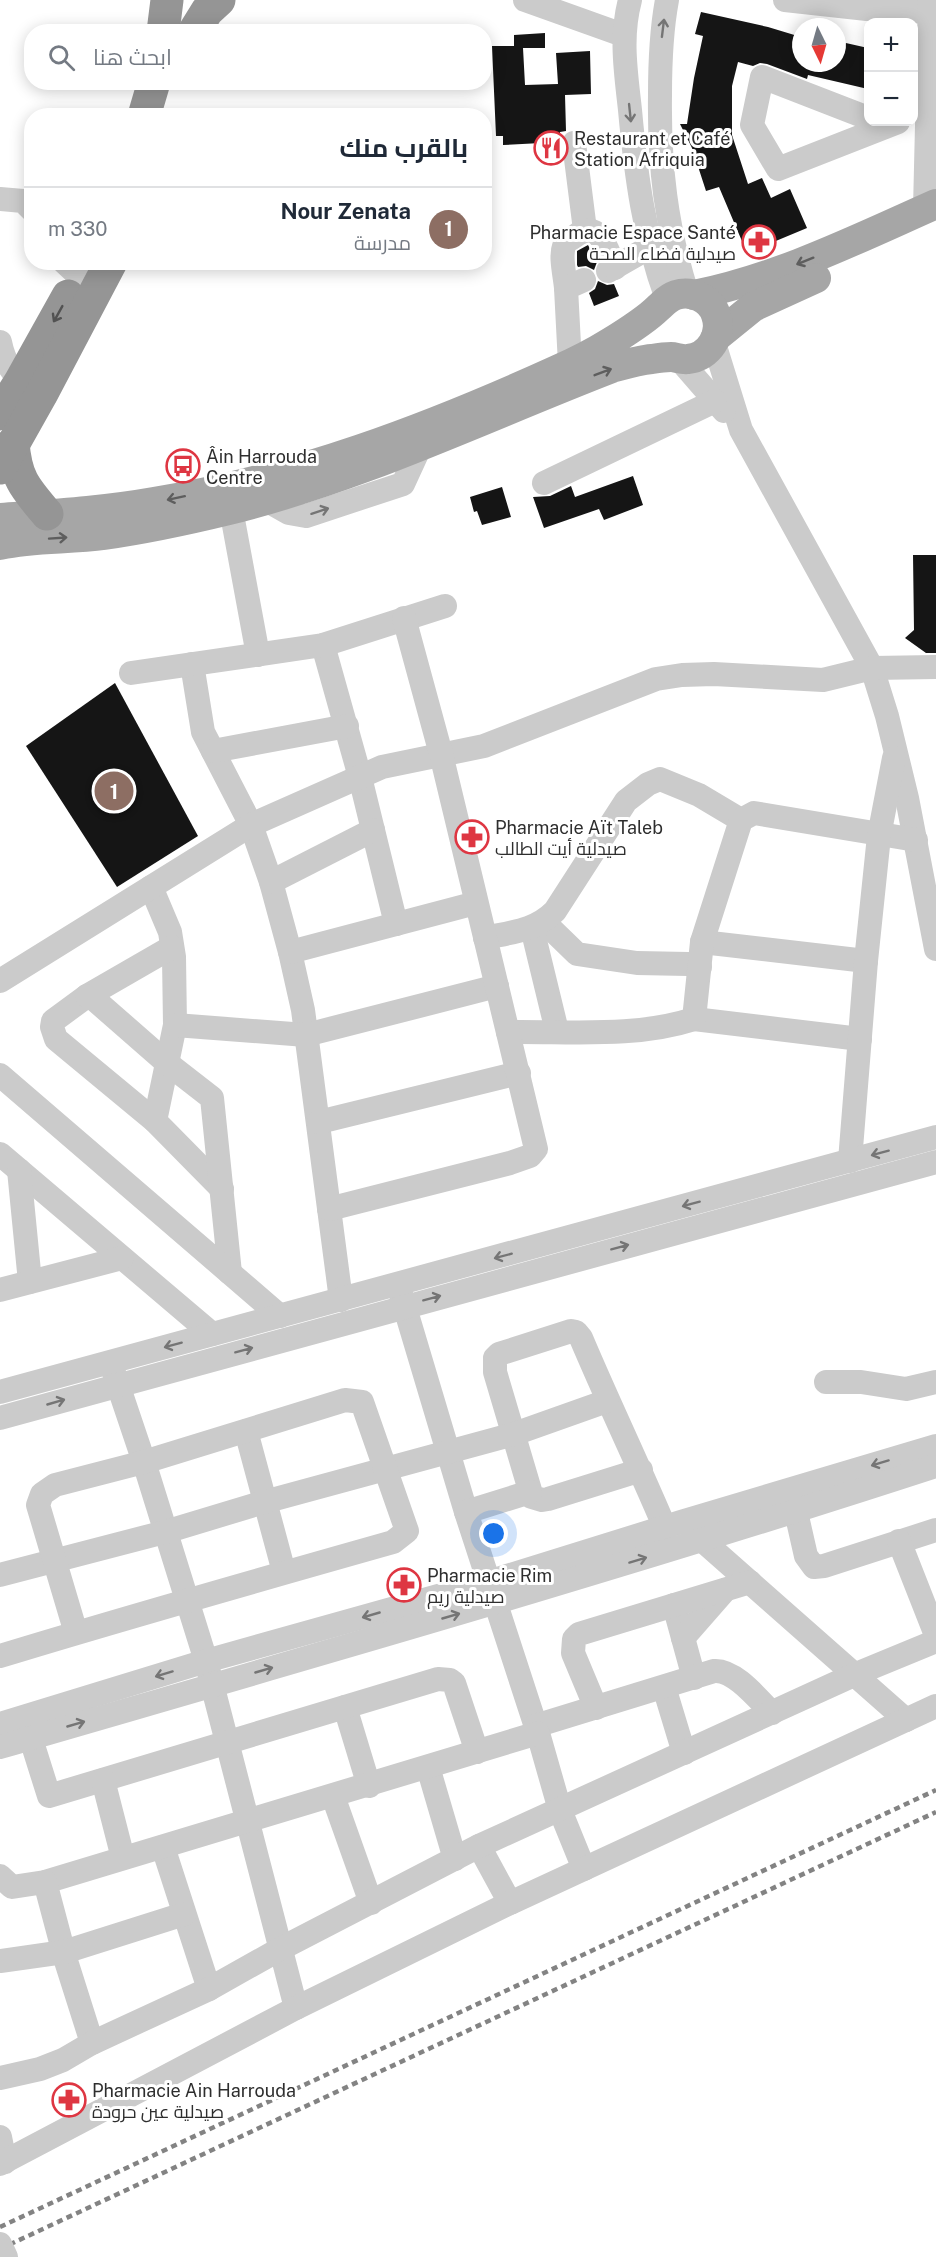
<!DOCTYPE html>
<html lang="ar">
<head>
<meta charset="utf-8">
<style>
	:root { --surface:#fff; --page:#f6f6f7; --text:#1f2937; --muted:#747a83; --line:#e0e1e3; --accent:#de3642 }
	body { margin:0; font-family:"Public Sans",Cairo,sans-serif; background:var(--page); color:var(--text); direction:rtl }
	.controls { position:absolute; right:18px; top:18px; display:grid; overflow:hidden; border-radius:12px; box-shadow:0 3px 15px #0003 }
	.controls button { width:54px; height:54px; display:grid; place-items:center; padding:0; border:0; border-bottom:2px solid var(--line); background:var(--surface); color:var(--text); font:30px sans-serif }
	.compass { position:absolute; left:792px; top:18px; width:54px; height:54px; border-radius:50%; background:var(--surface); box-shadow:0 3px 15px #0003; rotate:175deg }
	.you { position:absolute; left:494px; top:1534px; width:21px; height:21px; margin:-15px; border:4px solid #fff; border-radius:50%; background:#1a73e8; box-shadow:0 0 0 9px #1a73e833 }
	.badge { display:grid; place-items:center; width:39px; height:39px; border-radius:50%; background:var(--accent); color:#fff; font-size:20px; font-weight:700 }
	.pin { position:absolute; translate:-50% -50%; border:3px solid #fff; box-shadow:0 2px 6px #0006 }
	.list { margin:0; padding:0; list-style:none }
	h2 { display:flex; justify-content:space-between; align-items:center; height:78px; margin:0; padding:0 24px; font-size:26px }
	h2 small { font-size:20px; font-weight:400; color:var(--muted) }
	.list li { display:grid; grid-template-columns:39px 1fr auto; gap:18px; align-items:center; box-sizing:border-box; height:84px; padding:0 24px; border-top:2px solid var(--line) }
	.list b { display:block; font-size:22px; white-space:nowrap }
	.list p { margin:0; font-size:20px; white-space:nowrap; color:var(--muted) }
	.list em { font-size:20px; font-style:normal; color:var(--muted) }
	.icon { flex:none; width:33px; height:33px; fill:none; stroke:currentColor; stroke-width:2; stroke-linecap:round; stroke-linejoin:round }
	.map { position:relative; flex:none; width:936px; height:2257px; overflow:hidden; direction:ltr }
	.search { position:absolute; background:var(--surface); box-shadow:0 3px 15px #0003; left:24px; top:24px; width:468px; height:66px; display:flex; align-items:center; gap:15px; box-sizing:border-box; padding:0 21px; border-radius:24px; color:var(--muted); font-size:22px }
	.panel { position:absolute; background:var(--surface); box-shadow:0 3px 15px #0003; left:24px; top:108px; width:468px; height:162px; border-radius:24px; direction:rtl }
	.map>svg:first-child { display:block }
	.building { fill:#151515 }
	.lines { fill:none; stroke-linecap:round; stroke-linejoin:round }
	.minor { stroke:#cbcbcb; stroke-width:24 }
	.major { stroke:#a6a6a6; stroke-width:30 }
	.highway { stroke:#959595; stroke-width:33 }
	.rail { stroke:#838383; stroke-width:4.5; stroke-dasharray:6 4.5; stroke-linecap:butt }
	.minor-bridge { stroke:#cbcbcb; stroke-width:24 }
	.oneway { stroke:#757575 }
	.oneway2 { stroke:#5e5e5e }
	.oneway3 { stroke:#525252 }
	.labels { text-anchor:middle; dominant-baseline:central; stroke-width:6; stroke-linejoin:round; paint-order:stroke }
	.poi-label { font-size:18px; fill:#2e2e2e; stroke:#fff; text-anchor:start }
</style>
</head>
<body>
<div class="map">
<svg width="936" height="2257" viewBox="0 0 936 2257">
	<rect width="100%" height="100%" fill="#fff"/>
	<g class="building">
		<path d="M701,12L768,27L801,37V63H837V41L868,48V89L808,75L807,79L767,64L760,63L753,66L738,62L732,86V135L748,184L762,178L771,198L790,189L807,228L747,253L719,187L706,191L692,148L680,124H687L694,78L703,36L695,34Z"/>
		<path d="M545,33V48H523L525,85L558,84L556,53L590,51L591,94L565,95L566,131L560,132V142L503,145V136H496L492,46H514V35Z"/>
		<path d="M588,245L597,262L594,270L586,266L578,267L577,265V251Z"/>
		<path d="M598,281L607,285L614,284L619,296L594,306L589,293L595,289Z"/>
		<path d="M633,476L643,505L604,520L599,509L544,528L533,497L550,496L571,486L575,497Z"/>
		<path d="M502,487L511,517L482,525L477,511L474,512L470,497Z"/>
		<path d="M913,555H936V653H926L905,638L914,630Z"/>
		<path d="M115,683L198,836L117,887L26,746Z"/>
	</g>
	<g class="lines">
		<g class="minor">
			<path d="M525,0L623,35"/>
			<path d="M630,0C620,37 626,73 630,110C636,176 644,236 667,299"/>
			<path d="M667,0C661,32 660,63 660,95C659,166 666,226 687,293"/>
			<path d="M785,0L867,9L929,12L936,11"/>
			<path d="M868,118L762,77L752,125L778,169L898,122"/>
			<path d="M574,143L585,230"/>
			<path d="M0,199L23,201L32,210"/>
			<path d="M925,209L930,0"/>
			<path d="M64,262L79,276"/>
			<path d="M608,271L650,247"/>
			<path d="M566,288C565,276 560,257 564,246C566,240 573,238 578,234C601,220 607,251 615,268"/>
			<path d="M0,342C4,363 14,377 31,389"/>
			<path d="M714,343L741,430L872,668L887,716L907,798L936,949"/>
			<path d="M678,358L724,411"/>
			<path d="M570,364L566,288L584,280"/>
			<path d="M544,483L715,401"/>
			<path d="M266,500L289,513L306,516L403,484L420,447"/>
			<path d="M231,509L258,655"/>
			<path d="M323,645L360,777L396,924"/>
			<path d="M192,664L203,732L251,825L271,882L290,952L303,1010L341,1300"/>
			<path d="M131,673L323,645L445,606"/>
			<path d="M213,751L347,726"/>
			<path d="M271,882L373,830"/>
			<path d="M151,887L170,932L174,957L175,1025L155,1121"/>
			<path d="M544,922L577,954L637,963L688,964L700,967"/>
			<path d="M532,928L557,1031"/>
			<path d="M485,938C512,932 535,931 555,911L626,801L648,784L660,779L699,795L741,820"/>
			<path d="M702,942L866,961"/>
			<path d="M172,947L87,996L53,1021L52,1027L56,1039L155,1121L222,1189"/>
			<path d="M290,952L476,903"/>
			<path d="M0,981L251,825L382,767L484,746L656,679L682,675L714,674L823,680L872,668L936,667"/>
			<path d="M87,996L95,1000L167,1063L212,1098L230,1273"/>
			<path d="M694,1019L860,1039"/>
			<path d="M175,1025L306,1035L497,986"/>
			<path d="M508,1032C570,1031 635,1038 694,1019L702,942L741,820L754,813L916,840"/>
			<path d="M0,1075L280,1316"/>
			<path d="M319,1122L519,1073"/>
			<path d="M0,1154L212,1334"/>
			<path d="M850,1161L866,961L879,836L894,758"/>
			<path d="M19,1170L30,1282"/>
			<path d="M329,1209L510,1163L530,1156L536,1149L441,754L404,618"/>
			<path d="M0,1290L122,1258"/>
			<path d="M400,1291L466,1512L538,1733L560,1810L584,1869"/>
			<path d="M113,1370L144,1462L206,1661L296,2008"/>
			<path d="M826,1382H861L906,1389L936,1382"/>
			<path d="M0,1392L936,1137"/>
			<path d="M0,1418L936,1162"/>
			<path d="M246,1431L284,1572"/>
			<path d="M641,1470L548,1499L542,1500L532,1497L495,1372V1358L499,1354L571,1331L576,1332L581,1338C608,1402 638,1464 665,1528"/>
			<path d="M466,1512L530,1492"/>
			<path d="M796,1512L806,1556L814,1567L824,1566L936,1530"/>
			<path d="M694,1533L906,1720"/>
			<path d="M899,1541L936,1635"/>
			<path d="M0,1575L165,1532L264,1502L514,1434L607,1401"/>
			<path d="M674,1605L694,1678"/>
			<path d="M683,1638L725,1590"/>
			<path d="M0,1656C131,1616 262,1579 393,1542L407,1531L362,1402L345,1400L144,1462L55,1485L42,1494L38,1505L76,1633"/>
			<path d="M664,1687L684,1753"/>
			<path d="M345,1707L369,1786"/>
			<path d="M596,1708L573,1653L574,1639L579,1634L750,1582"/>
			<path d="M26,1723L49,1796L438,1679L450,1680L454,1683L477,1752"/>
			<path d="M0,1724L206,1661L488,1582L681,1522L936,1446"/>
			<path d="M535,1726L714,1671C734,1669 758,1699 772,1713"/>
			<path d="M0,1747C313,1656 626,1567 936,1466"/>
			<path d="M428,1767L455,1859"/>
			<path d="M103,1780L123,1858"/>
			<path d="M333,1796L371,1903"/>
			<path d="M479,1846L510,1903"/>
			<path d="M163,1847L209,1989"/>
			<path d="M0,1876L12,1887L45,1882L538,1733"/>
			<path d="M45,1882L66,1961L92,2043"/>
			<path d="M0,1961L64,1952L184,1914"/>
			<path d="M0,2078L40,2069L63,2060L92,2043L209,1989L282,1948L479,1846L856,1674L936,1641"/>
			<path d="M0,2137L5,2162"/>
			<path d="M0,2164L296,2008L510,1903L936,1706"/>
		</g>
		<g class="major">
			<path d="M694,295C779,278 857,239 936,204"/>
			<path d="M716,337L753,307L816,278"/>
			<path d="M0,518C52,514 103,511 154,502C295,479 427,429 557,370C575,362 593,353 609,343C622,335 648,318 658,308C664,303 667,298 676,295C692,290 711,299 716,315C723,335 709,357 688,359C682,360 676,357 671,357C665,357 658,358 652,359C639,360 626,364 612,368C485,417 362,477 229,510C188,520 146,529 104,535C69,540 34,537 0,545"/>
		</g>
		<g class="highway">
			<path d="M163,32L167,0"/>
			<path d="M194,32L207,11L219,0"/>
			<path d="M144,116L154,82"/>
			<path d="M0,414L20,382L68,296"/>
			<path d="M13,443C16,479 25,488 47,514"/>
			<path d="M0,468L41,395L111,262"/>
		</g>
		<g class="rail">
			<path d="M0,2227L936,1790"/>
			<path d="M0,2249L936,1812"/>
		</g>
		<path class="minor-bridge" d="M0,2244L6,2257"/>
	</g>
	<defs><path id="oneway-shaft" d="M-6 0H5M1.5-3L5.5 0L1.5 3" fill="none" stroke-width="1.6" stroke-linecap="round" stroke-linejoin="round" transform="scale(1.5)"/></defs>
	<g class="oneway">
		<use href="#oneway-shaft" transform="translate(663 28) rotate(-83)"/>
		<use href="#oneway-shaft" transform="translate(630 113) rotate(84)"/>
		<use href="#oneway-shaft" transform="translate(320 511) rotate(-18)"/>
		<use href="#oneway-shaft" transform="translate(880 1153) rotate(165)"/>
		<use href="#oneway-shaft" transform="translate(691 1204) rotate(165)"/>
		<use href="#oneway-shaft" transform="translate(620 1247) rotate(-15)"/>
		<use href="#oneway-shaft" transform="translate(503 1256) rotate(165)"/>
		<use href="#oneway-shaft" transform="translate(432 1298) rotate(-15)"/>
		<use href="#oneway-shaft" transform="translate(173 1345) rotate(165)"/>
		<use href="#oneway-shaft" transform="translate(244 1350) rotate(-15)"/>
		<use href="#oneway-shaft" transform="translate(56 1402) rotate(-16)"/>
		<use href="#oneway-shaft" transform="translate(880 1463) rotate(163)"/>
		<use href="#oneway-shaft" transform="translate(638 1560) rotate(-17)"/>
		<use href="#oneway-shaft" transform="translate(371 1615) rotate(164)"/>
		<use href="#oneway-shaft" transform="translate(451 1616) rotate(-16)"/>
		<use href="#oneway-shaft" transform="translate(264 1670) rotate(-16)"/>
		<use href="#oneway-shaft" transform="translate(164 1674) rotate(163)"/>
		<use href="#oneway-shaft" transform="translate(76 1724) rotate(-16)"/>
	</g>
	<g class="oneway2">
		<use href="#oneway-shaft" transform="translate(805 261) rotate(158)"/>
		<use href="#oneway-shaft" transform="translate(603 372) rotate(-21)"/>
		<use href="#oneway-shaft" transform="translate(176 498) rotate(168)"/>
		<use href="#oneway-shaft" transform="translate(58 538) rotate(-4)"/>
	</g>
	<use class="oneway3" href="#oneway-shaft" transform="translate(58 314) rotate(119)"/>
	<defs>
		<symbol id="restaurant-ring" viewBox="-11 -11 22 22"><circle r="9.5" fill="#fff" stroke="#de3642" stroke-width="1.5"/><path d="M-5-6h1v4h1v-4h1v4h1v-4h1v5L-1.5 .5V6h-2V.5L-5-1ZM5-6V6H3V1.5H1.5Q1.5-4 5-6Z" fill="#de3642"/></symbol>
		<symbol id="pharmacy-ring" viewBox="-11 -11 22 22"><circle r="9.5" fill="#fff" stroke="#de3642" stroke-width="1.5"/><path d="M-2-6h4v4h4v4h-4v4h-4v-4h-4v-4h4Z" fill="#de3642"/></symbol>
		<symbol id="bus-ring" viewBox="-11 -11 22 22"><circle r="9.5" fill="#fff" stroke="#de3642" stroke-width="1.5"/><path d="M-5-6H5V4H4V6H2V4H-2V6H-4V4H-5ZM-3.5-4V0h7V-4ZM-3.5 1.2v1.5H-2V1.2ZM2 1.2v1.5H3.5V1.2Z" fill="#de3642"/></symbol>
	</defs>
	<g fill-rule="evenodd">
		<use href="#restaurant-ring" x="532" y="129" width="38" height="38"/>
		<use href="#pharmacy-ring" x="740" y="223" width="38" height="38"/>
		<use href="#bus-ring" x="164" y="447" width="38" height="38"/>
		<use href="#pharmacy-ring" x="453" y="818" width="38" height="38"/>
		<use href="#pharmacy-ring" x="385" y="1566" width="38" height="38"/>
		<use href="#pharmacy-ring" x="50" y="2081" width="38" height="38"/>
	</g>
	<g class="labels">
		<g class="poi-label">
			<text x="574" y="138">Restaurant et Café<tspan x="574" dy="21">Station Afriquia</tspan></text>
			<text x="736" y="232" text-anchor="end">Pharmacie Espace Santé<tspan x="736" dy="21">صيدلية فضاء الصحة</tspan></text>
			<text x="206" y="456">Âin Harrouda<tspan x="206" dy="21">Centre</tspan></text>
			<text x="495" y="827">Pharmacie Aït Taleb<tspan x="495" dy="21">صيدلية أيت الطالب</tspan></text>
			<text x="427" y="1575">Pharmacie Rim<tspan x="427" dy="21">صيدلية ريم</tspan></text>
			<text x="92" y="2090">Pharmacie Ain Harrouda<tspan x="92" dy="21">صيدلية عين حرودة</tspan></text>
		</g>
	</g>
</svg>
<div class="controls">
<button>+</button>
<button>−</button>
</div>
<svg class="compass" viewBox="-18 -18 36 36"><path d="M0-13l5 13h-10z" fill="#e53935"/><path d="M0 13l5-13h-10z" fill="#747a83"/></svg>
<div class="you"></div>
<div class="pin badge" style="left:114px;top:791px;background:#8d6e63">1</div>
<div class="search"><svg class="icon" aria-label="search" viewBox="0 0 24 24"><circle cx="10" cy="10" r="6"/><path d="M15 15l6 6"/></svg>ابحث هنا</div>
<section class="panel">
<h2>بالقرب منك<small></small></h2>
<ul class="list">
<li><span class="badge" style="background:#8d6e63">1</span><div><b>Nour Zenata</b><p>مدرسة</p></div><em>330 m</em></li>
</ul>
</section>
</div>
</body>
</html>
